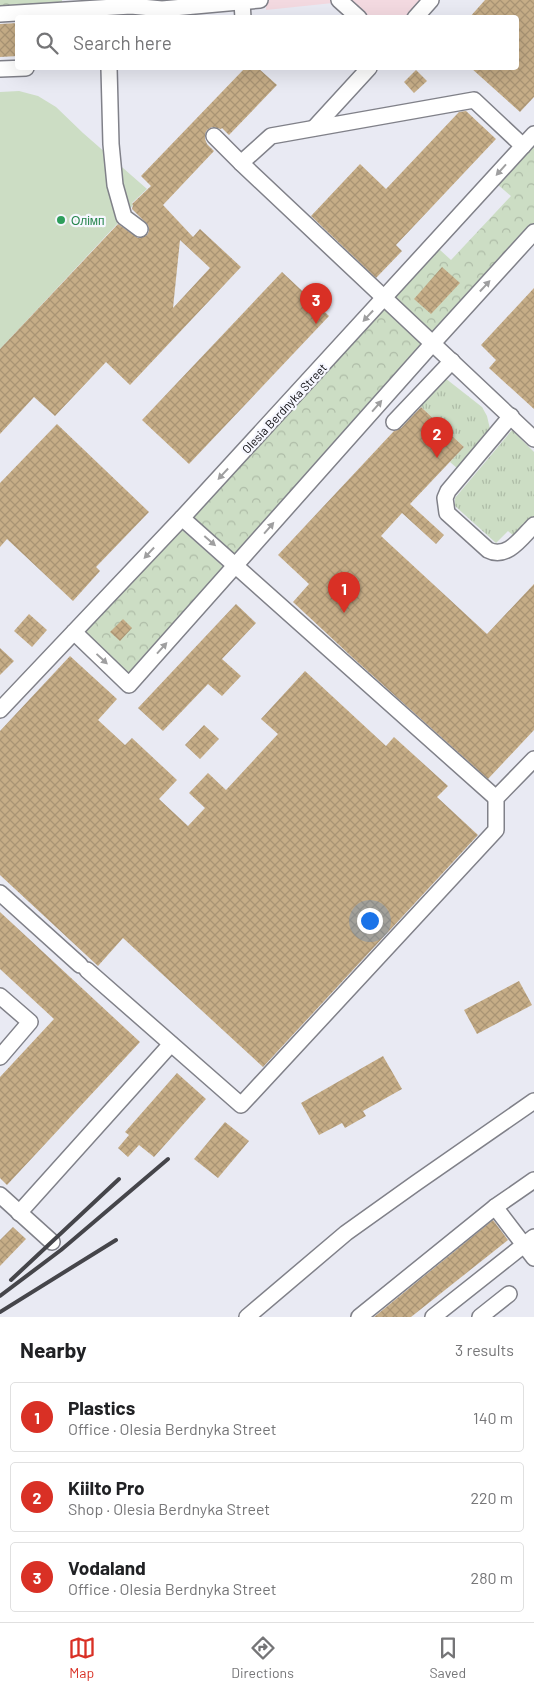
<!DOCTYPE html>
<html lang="en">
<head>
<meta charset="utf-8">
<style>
	:root { --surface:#fff; --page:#f6f6f6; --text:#202124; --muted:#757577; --line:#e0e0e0; --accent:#d93025 }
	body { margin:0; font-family:Barlow,sans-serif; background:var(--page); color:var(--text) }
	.you { position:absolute; left:369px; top:920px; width:18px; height:18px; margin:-12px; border:4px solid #fff; border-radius:50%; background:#1a73e8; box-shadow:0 0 0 8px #1a73e833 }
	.badge { display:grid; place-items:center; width:32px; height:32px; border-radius:50%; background:var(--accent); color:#fff; font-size:16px; font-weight:700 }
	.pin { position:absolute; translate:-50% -41px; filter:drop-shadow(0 1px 2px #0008) }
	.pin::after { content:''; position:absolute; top:26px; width:18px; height:15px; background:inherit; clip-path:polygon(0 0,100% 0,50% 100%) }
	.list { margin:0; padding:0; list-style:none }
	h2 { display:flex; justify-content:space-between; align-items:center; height:65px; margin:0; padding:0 20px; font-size:21px }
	h2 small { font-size:16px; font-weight:400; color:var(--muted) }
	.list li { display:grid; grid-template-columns:32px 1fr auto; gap:15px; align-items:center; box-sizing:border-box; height:70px; margin:0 10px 10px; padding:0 10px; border:1px solid var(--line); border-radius:5px }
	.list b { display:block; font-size:19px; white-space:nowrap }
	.list p { margin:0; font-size:16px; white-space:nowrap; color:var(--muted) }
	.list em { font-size:16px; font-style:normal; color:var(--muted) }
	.icon { flex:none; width:28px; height:28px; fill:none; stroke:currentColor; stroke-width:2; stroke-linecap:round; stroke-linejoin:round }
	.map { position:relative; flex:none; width:534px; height:1317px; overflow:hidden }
	.search { position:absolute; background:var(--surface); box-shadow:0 5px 20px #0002; left:15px; right:15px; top:15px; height:55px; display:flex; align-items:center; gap:12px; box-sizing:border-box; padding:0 18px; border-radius:5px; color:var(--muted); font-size:19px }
	.sheet { height:305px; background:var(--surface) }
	nav { display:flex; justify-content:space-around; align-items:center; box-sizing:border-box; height:70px; border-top:1px solid var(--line); background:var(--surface); font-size:14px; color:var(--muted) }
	nav a { display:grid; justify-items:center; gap:2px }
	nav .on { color:var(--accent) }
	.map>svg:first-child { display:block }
	.education { fill:#f3d9e0 }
	.grass { fill:url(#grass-tufts) }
	.forest { fill:url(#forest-crowns) }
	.park { fill:#ccddc4 }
	.building { fill:url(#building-cross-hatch); fill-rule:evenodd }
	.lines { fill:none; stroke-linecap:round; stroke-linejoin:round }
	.minor-casing { stroke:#808189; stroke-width:18 }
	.minor { stroke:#fff; stroke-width:15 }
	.rail { stroke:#45454a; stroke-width:4 }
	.oneway { fill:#9f9fa0 }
	.leisure-dot { fill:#2e9e5b; stroke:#f6f7ff; stroke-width:2 }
	.labels { text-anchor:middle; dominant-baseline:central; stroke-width:4.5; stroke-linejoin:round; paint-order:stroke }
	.leisure-label { font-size:12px; fill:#27864d; stroke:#f6f7ff; text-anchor:start }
	.street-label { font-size:12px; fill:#0e0e11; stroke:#f6f7ff }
</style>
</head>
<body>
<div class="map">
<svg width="534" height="1317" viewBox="0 0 534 1317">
	<defs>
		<pattern id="grass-tufts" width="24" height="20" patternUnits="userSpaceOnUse" patternTransform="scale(1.25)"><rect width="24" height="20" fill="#ccddc4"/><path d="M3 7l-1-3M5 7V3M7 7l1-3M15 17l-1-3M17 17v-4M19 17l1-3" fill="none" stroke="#aebca7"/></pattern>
		<pattern id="forest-crowns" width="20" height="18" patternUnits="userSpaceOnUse" patternTransform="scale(1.25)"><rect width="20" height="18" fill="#ccddc4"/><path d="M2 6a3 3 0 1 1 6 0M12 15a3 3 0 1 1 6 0" fill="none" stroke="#aebca7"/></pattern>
		<pattern id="building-cross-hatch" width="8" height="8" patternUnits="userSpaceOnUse" patternTransform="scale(1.25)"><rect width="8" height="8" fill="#c6ad87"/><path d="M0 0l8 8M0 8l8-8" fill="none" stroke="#a99474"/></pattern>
	</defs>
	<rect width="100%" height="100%" fill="#e9eaf3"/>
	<path class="education" d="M266,0H421L405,18L348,17L333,3L266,10Z"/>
	<g class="grass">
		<path d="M445,378L482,407L487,416L490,429L458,469L450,462L464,447L419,405Z"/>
		<path d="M512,430L534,452V519L516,538L508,531L496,543L455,506V498Z"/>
	</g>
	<g class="forest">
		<path d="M0,0H62V2L0,7Z"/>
		<path d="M534,144V224L432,334L394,297L439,249L451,260L511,196L497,184Z"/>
		<path d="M385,307L425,343L237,556L193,518Z"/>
		<path d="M181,529L226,569L128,675L84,632Z"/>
	</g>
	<path class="park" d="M19,91L38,96L56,107L83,133L147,189L132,203L133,205L118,223L0,349V92Z"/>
	<g class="building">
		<path d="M485,0H534V97L520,112L471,68H516V18H469Z"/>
		<path d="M18,23V56L0,57V24Z"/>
		<path d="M245,68H258L277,85L229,135L222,128L221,129L212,127L207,130L205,134V139L207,144L214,151L163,205L193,237L200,229L241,267L130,385L106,362L55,416L34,397L0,434V349L118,224L138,238L147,235L149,231L148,225L132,209L133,205L132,204L151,186L141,176ZM180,240L210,268L173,308Z"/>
		<path d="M416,70L427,81L414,93L404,82Z"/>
		<path d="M466,111L496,139L396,245L402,251L376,278L311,216L360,164L386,189L459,112Z"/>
		<path d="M442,267L460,283L431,314L414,299Z"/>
		<path d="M282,272L329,316L189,464L142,420Z"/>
		<path d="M534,288V409L489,368L496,360L481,345Z"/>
		<path d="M421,407L464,447L410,504L444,535L436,544L402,513L381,536L487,634L534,584V730L488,779L353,658L293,602L309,584L278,555L394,431L401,428Z"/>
		<path d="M57,424L149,512L96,567L100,571L73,601L7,539L0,547V483Z"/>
		<path d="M236,604L256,623L222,659L241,676L222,696L208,684L163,731L138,708Z"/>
		<path d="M29,614L47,630L32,647L14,631Z"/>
		<path d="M123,619L132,628L120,641L110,632Z"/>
		<path d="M0,648L14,661L0,675Z"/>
		<path d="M70,656L117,699L98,720L125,745L132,738L177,780L159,799L188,826L205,808L189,793L208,773L226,790L278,734L261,719L305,671L386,746L394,737L448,786L437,797L478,835L263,1067L123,938L98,966L0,875V731Z"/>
		<path d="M204,725L219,739L200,759L185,745Z"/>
		<path d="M0,912L140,1042L7,1185L0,1178V1077L54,1019L0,969Z"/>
		<path d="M519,981L532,1005L477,1034L464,1010Z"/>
		<path d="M383,1056L402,1089L363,1111L366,1116L345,1128L342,1123L319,1135L301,1103Z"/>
		<path d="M177,1073L206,1099L154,1157L139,1145L128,1157L118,1148L129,1135L125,1132Z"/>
		<path d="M225,1122L249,1141L218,1178L194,1159Z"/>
		<path d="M493,1220L508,1240L411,1317H374Z"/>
		<path d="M13,1227L26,1239L0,1266V1240Z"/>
	</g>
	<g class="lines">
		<defs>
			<g id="minor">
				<path d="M339,0L359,18"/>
				<path d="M242,2L243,18"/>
				<path d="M0,14L131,6L162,9L260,0"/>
				<path d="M415,18L431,0"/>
				<path d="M109,68L111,144L115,185L124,217L140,229"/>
				<path d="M0,69L26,68"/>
				<path d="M314,128L369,68"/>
				<path d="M214,136L241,163L534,439"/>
				<path d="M241,163L271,136L474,100L523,146"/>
				<path d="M511,416L448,491L445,498L447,513L488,550C507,560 522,537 534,525"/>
				<path d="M394,422L452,361"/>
				<path d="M182,518L496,798"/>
				<path d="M74,632L129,685L433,343L534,232"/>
				<path d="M0,710L182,518L534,134"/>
				<path d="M0,893L80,965"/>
				<path d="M87,970L241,1105L496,830V798L534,759"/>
				<path d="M0,996L30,1022L0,1057"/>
				<path d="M0,1195L52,1242"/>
				<path d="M495,1207L534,1258"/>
				<path d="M19,1213L171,1044"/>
				<path d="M247,1317L346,1233L416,1183L534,1101"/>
				<path d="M359,1317L495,1207L534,1180"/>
				<path d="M433,1317L534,1237"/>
				<path d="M480,1317L509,1294"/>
			</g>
		</defs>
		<use href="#minor" class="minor-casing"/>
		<use href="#minor" class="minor"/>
		<g class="rail">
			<path d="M11,1280L119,1179"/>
			<path d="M0,1296L61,1250L168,1159"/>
			<path d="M0,1312L116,1240"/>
		</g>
	</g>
	<defs><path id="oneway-solid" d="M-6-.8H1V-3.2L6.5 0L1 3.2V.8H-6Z" transform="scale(1.25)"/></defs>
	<g class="oneway">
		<use href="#oneway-solid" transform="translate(501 170) rotate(132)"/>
		<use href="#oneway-solid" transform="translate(485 286) rotate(-47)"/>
		<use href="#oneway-solid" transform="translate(368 316) rotate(133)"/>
		<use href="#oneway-solid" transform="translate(377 406) rotate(-49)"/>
		<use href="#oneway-solid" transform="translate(223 474) rotate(133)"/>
		<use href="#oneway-solid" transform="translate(269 528) rotate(-49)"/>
		<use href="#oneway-solid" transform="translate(210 541) rotate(41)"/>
		<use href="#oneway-solid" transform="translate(149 553) rotate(133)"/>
		<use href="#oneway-solid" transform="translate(162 648) rotate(-48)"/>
		<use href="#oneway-solid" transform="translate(102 659) rotate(43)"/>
	</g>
	<circle class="leisure-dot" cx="61" cy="220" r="5"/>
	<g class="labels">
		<g class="leisure-label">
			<text x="71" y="220">Олімп</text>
		</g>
		<g class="street-label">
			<text transform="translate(284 408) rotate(-47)">Olesia Berdnyka Street</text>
		</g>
	</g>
</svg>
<div class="you"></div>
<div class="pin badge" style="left:344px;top:613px">1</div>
<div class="pin badge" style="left:437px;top:458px">2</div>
<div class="pin badge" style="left:316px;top:324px">3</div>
<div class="search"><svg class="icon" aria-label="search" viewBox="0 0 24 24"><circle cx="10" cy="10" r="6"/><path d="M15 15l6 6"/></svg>Search here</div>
</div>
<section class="sheet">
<h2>Nearby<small>3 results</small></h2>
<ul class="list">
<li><span class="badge">1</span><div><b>Plastics</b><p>Office · Olesia Berdnyka Street</p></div><em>140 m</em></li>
<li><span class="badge">2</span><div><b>Kiilto Pro</b><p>Shop · Olesia Berdnyka Street</p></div><em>220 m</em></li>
<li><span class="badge">3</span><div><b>Vodaland</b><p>Office · Olesia Berdnyka Street</p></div><em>280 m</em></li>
</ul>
</section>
<nav>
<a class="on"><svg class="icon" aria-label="map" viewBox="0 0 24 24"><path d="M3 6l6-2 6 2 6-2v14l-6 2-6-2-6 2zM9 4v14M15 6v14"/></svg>Map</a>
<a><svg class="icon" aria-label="directions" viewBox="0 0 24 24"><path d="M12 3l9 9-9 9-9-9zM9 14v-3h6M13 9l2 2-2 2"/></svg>Directions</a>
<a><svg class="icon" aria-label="saved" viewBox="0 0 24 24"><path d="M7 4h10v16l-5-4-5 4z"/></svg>Saved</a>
</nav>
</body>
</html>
